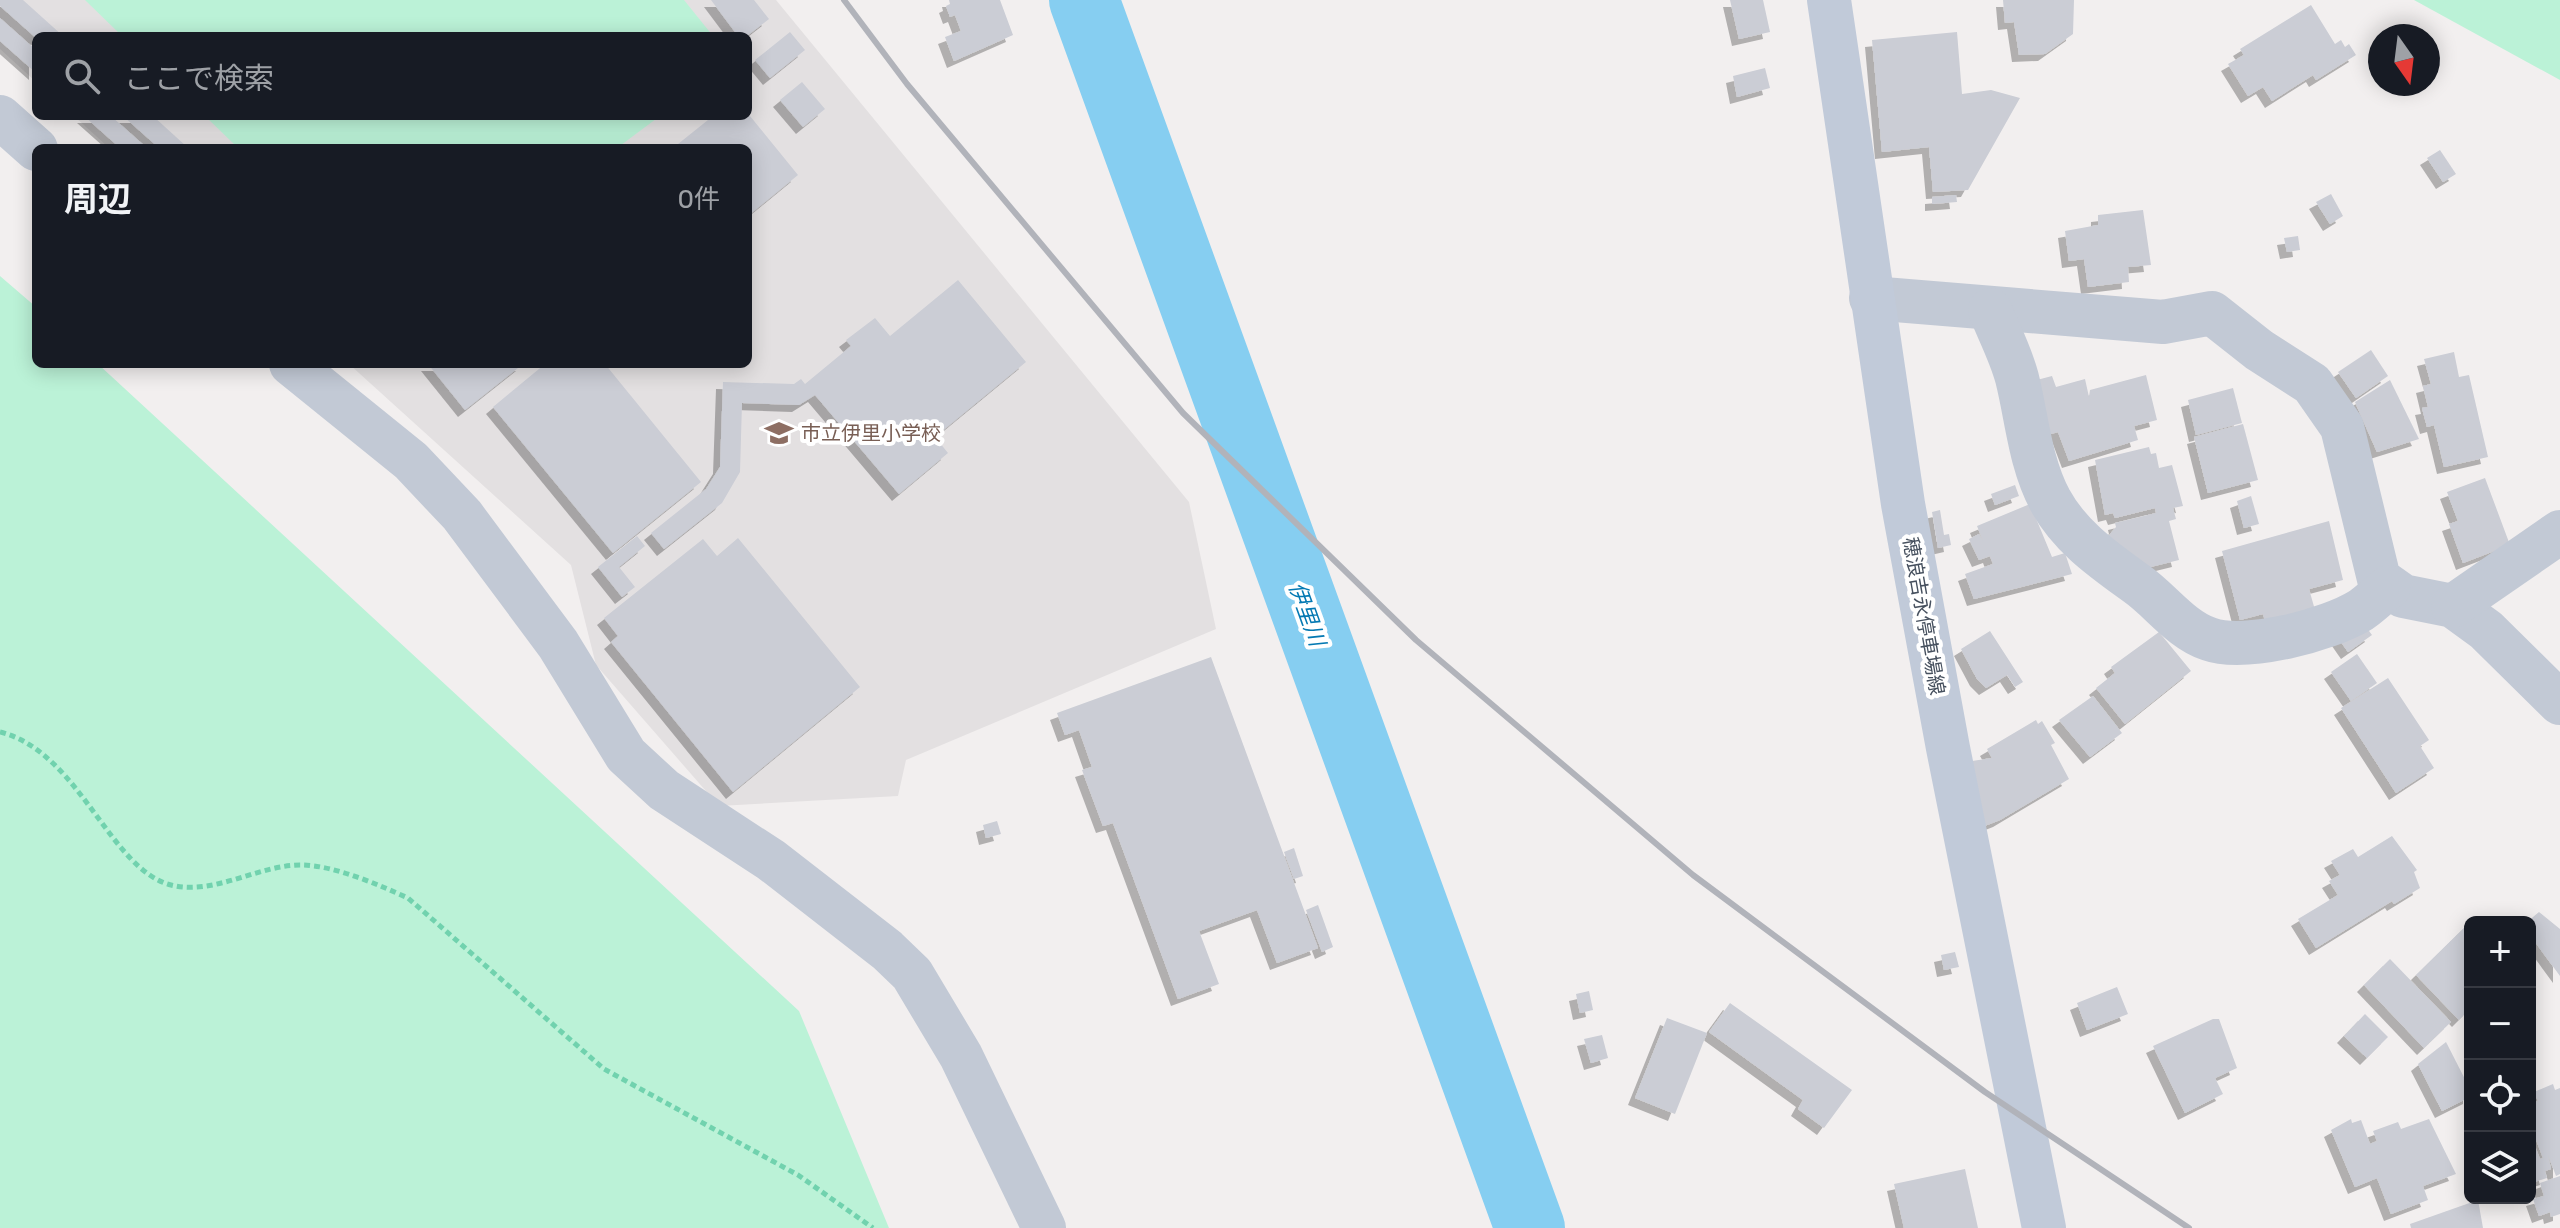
<!DOCTYPE html>
<html lang="ja">
<head>
<meta charset="utf-8">
<style>
	:root { --surface:#171b24; --page:#242831; --text:#f1f3f6; --muted:#9ea1a6; --line:#363941 }
	body { margin:0; font-family:Rubik,"Noto Sans JP",sans-serif; background:var(--page); color:var(--text) }
	.controls { position:absolute; right:24px; bottom:24px; display:grid; overflow:hidden; border-radius:12px; box-shadow:0 4px 20px #0003 }
	.controls button { width:72px; height:72px; display:grid; place-items:center; padding:0; border:0; border-bottom:2px solid var(--line); background:var(--surface); color:var(--text); font:40px sans-serif }
	.compass { position:absolute; left:2368px; top:24px; width:72px; height:72px; border-radius:50%; background:var(--surface); box-shadow:0 4px 20px #0003; rotate:166deg }
	.list { margin:0; padding:0; list-style:none }
	h2 { display:flex; justify-content:space-between; align-items:center; height:104px; margin:0; padding:0 32px; font-size:34px }
	h2 small { font-size:26px; font-weight:400; color:var(--muted) }
	.icon { flex:none; width:44px; height:44px; fill:none; stroke:currentColor; stroke-width:2; stroke-linecap:round; stroke-linejoin:round }
	.map { position:relative; flex:none; width:2560px; height:1228px; overflow:hidden }
	.search { position:absolute; background:var(--surface); box-shadow:0 4px 20px #0003; left:32px; top:32px; width:720px; height:88px; display:flex; align-items:center; gap:20px; box-sizing:border-box; padding:0 28px; border-radius:12px; color:var(--muted); font-size:30px }
	.panel { position:absolute; background:var(--surface); box-shadow:0 4px 20px #0003; left:32px; top:144px; width:720px; height:224px; border-radius:12px }
	.map>svg:first-child { display:block }
	.education { fill:#e3e0e1 }
	.green { fill:#bbf2d7 }
	.lines { fill:none; stroke-linecap:round; stroke-linejoin:round }
	.river { stroke:#86cef1; stroke-width:70 }
	.building { fill:#cbcdd5; filter:url(#shadow) }
	.path { stroke:#71d2ae; stroke-width:5; stroke-dasharray:6 4; stroke-linecap:butt }
	.street { stroke:#c2c9d5; stroke-width:44 }
	.secondary { stroke:#c1cad9; stroke-width:44 }
	.rail { stroke:#b1b3ba; stroke-width:6 }
	.labels { text-anchor:middle; dominant-baseline:central; stroke-width:8; stroke-linejoin:round; paint-order:stroke }
	.education-label { font-size:20px; fill:#785e54; stroke:#fff; text-anchor:start }
	.street-label { font-size:20px; fill:#46505e; stroke:#fff }
	.water-label { font-size:22px; font-style:italic; fill:#0479b3; stroke:#fff }
</style>
</head>
<body>
<div class="map">
<svg width="2560" height="1228" viewBox="0 0 2560 1228">
	<defs>
		<filter id="shadow"><feDropShadow dx="-7" dy="7" stdDeviation="0" flood-color="#0004"/></filter>
	</defs>
	<rect width="100%" height="100%" fill="#f2efef"/>
	<path class="education" d="M0,0H776L1189,502L1216,629L906,760L898,796L719,806L596,665L571,565L349,364H748V148H109L74,116H748V36H36V82L0,49Z"/>
	<g class="green">
		<path d="M85,0H684L713,36H122Z"/>
		<path d="M2414,0H2560V80Z"/>
		<path d="M205,116H660L617,148H238Z"/>
		<path d="M0,276L36,307V364H98L799,1011L889,1228H0Z"/>
	</g>
	<g class="lines">
		<path class="river" d="M1084,0L1530,1228"/>
	</g>
	<g class="building">
		<path d="M0,0H23L63,36L36,38L0,6Z"/>
		<path d="M711,0H754L769,19L747,36H738Z"/>
		<path d="M949,0H1000L1013,35L954,61L945,37L961,31L955,15L950,17L946,6L950,4Z"/>
		<path d="M1730,0H1763L1770,32L1739,39Z"/>
		<path d="M2003,0H2074L2073,34L2045,54L2019,55L2014,22L2005,23Z"/>
		<path d="M2311,5L2335,44L2341,40L2345,47L2349,44L2356,55L2316,80L2313,75L2272,101L2263,87L2248,96L2228,64L2244,55L2240,49Z"/>
		<path d="M0,18L36,50V73L0,41Z"/>
		<path d="M790,32L805,50L770,78L755,60Z"/>
		<path d="M1957,32L1962,94L1991,90L2020,98L1968,190L1933,192L1929,147L1882,152L1872,40Z"/>
		<path d="M1765,68L1770,88L1737,97L1733,76Z"/>
		<path d="M802,82L825,109L803,127L780,100Z"/>
		<path d="M84,116H111L147,148H120Z"/>
		<path d="M123,116H153L186,146L159,148Z"/>
		<path d="M713,116H750L798,175L748,216V148H673Z"/>
		<path d="M2440,150L2456,174L2443,182L2427,158Z"/>
		<path d="M2331,194L2343,216L2330,224L2316,202Z"/>
		<path d="M1956,195L1957,202L1932,204V197Z"/>
		<path d="M2143,210L2151,265L2128,267L2129,282L2088,287L2084,259L2069,261L2065,231L2098,225V215Z"/>
		<path d="M2298,236L2300,250L2287,252L2284,238Z"/>
		<path d="M958,280L1026,362L935,437L948,453L899,494L815,395L799,405L742,403L740,472L722,503L664,549L651,533L706,489L720,467L723,382L794,384L801,379L805,384L851,346L846,340L875,318L890,336Z"/>
		<path d="M2371,350L2388,376L2356,398L2338,372Z"/>
		<path d="M2454,352L2459,377L2469,375L2488,457L2444,467L2434,425L2427,427L2422,408L2428,407L2423,386L2431,384L2424,359Z"/>
		<path d="M428,364H523L465,410Z"/>
		<path d="M545,364H605L701,482L613,553L493,407Z"/>
		<path d="M2146,375L2157,420L2134,426L2138,440L2069,461L2058,432L2047,435L2029,382L2052,376L2056,387L2085,379L2089,397L2090,390Z"/>
		<path d="M2390,380L2419,439L2377,452L2355,402Z"/>
		<path d="M2233,388L2242,423L2196,435L2188,400Z"/>
		<path d="M2243,424L2258,480L2208,493L2194,437Z"/>
		<path d="M2149,447L2151,454L2156,453L2159,468L2172,465L2183,506L2173,508L2176,519L2169,521L2179,560L2138,570L2105,540L2116,527L2115,523L2156,513L2155,508L2115,518L2113,513L2105,515L2095,460Z"/>
		<path d="M2485,478L2510,545L2463,563L2449,524L2458,521L2447,492Z"/>
		<path d="M2015,485L2019,496L1995,505L1991,494Z"/>
		<path d="M2251,496L2259,524L2244,528L2237,501Z"/>
		<path d="M2030,504L2052,557L2065,553L2072,574L1974,599L1965,574L1993,564L1990,556L1979,560L1969,539L1979,534L1983,541L1977,526Z"/>
		<path d="M1940,510L1944,535L1949,534L1951,545L1938,548L1932,512Z"/>
		<path d="M2329,521L2343,580L2309,589L2315,610L2266,624L2263,614L2240,620L2222,551Z"/>
		<path d="M637,536L645,546L619,567L635,587L622,597L598,567Z"/>
		<path d="M738,538L860,687L733,792L611,642L618,636L604,618L703,539L717,556Z"/>
		<path d="M2355,612L2372,635L2348,652L2332,629Z"/>
		<path d="M1990,631L2023,682L2015,687L2007,675L1986,688L1977,679L1961,649Z"/>
		<path d="M2159,632L2191,671L2125,724L2096,688L2115,673L2111,667Z"/>
		<path d="M2357,654L2377,683L2351,701L2331,672Z"/>
		<path d="M1211,657L1318,948L1277,963L1257,910L1199,931L1219,984L1178,999L1113,823L1103,826L1082,770L1092,767L1079,730L1065,735L1057,713Z"/>
		<path d="M2388,678L2429,740L2420,746L2434,768L2396,793L2341,708Z"/>
		<path d="M2093,696L2122,733L2090,757L2059,720Z"/>
		<path d="M2036,720L2038,724L2042,721L2055,743L2051,745L2069,779L2000,820L1982,827L1972,761L1992,758L1987,749Z"/>
		<path d="M997,821L1001,834L986,838L983,825Z"/>
		<path d="M2392,836L2417,870L2414,872L2420,888L2394,904L2392,901L2316,948L2298,919L2338,895L2329,881L2340,875L2331,861L2353,849L2358,857Z"/>
		<path d="M1294,848L1303,876L1294,879L1284,852Z"/>
		<path d="M1318,905L1333,947L1322,952L1306,910Z"/>
		<path d="M2539,912L2560,929V976L2530,935V922H2527Z"/>
		<path d="M2470,922V1009L2459,1020L2416,975Z"/>
		<path d="M1955,952L1959,967L1944,970L1941,955Z"/>
		<path d="M2390,959L2451,1022L2424,1048L2364,985Z"/>
		<path d="M2117,987L2128,1014L2087,1030L2077,1003Z"/>
		<path d="M1589,991L1593,1010L1580,1013L1576,994Z"/>
		<path d="M1730,1003L1852,1090L1824,1128L1798,1109L1803,1100L1709,1032Z"/>
		<path d="M2365,1014L2388,1037L2367,1058L2344,1036Z"/>
		<path d="M1667,1018L1707,1033L1675,1114L1635,1098Z"/>
		<path d="M2213,1019H2219L2237,1068L2215,1078L2223,1094L2185,1113L2153,1046Z"/>
		<path d="M1602,1035L1608,1058L1591,1063L1584,1039Z"/>
		<path d="M2446,1042L2470,1089V1097L2442,1111L2418,1064Z"/>
		<path d="M2553,1084L2555,1090L2560,1088V1174L2556,1176L2548,1155L2551,1169L2545,1171L2547,1178L2531,1183L2530,1133L2540,1159L2543,1158L2530,1124V1104L2538,1101L2534,1092Z"/>
		<path d="M2351,1119L2352,1123L2361,1120L2370,1144L2377,1141L2373,1131L2398,1122L2401,1129L2429,1119L2456,1174L2423,1186L2428,1200L2391,1214L2377,1178L2355,1187L2331,1130Z"/>
		<path d="M1965,1169L1978,1228H1904L1894,1184Z"/>
		<path d="M2560,1176V1214L2551,1217L2550,1212L2539,1216L2533,1199L2544,1196L2540,1183Z"/>
		<path d="M2478,1200L2483,1228H2411L2410,1224Z"/>
	</g>
	<g class="lines">
		<path class="path" d="M0,732C80,752 109,869 171,885C215,896 259,864 303,865C336,866 379,885 408,898L604,1069L798,1175L873,1228"/>
		<g class="street">
			<path d="M0,117L36,149"/>
			<path d="M1871,298L2163,322L2212,313L2259,350L2312,384L2342,427L2379,579L2403,596L2453,606L2486,630L2560,703"/>
			<path d="M1990,310C1999,332 2011,355 2017,378C2027,418 2030,463 2050,500C2070,537 2104,560 2137,584C2160,600 2181,630 2209,639C2245,652 2329,630 2361,610C2371,603 2380,594 2389,587"/>
			<path d="M291,364L411,461L462,515L558,644L626,755L664,790L771,860L887,950L912,974L961,1056L1044,1228"/>
			<path d="M2453,606L2560,532"/>
		</g>
		<path class="secondary" d="M1829,0L1903,504L1948,748L2044,1228"/>
		<path class="rail" d="M844,0L907,84L1183,413L1416,640L1693,875L1985,1092L2189,1228"/>
	</g>
	<defs>
		<symbol id="school-bare" viewBox="-9 -9 18 18"><path d="M0-5L7-2L0 1L-7-2ZM-4 1L0 2.5L4 1V4Q0 6-4 4Z" fill="#8d6e63" stroke="#fff" stroke-width="2.5" paint-order="stroke"/></symbol>
	</defs>
	<g fill-rule="evenodd">
		<use href="#school-bare" x="759" y="413" width="40" height="40"/>
	</g>
	<g class="labels">
		<g class="education-label">
			<text x="801" y="433">市立伊里小学校</text>
		</g>
		<g class="street-label">
			<text transform="translate(1924 616) rotate(80)">穂浪吉永停車場線</text>
		</g>
		<g class="water-label">
			<text transform="translate(1307 614) rotate(70)">伊里川</text>
		</g>
	</g>
</svg>
<div class="controls">
<button>+</button>
<button>−</button>
<button><svg class="icon" aria-label="locate" viewBox="0 0 24 24"><circle cx="12" cy="12" r="6"/><path d="M12 2v4M12 18v4M2 12h4M18 12h4"/></svg></button>
<button><svg class="icon" aria-label="layers" viewBox="0 0 24 24"><path d="M12 4l9 5-9 5-9-5zM3 14l9 5 9-5"/></svg></button>
</div>
<svg class="compass" viewBox="-18 -18 36 36"><path d="M0-13l5 13h-10z" fill="#e53935"/><path d="M0 13l5-13h-10z" fill="#9ea1a6"/></svg>
<div class="search"><svg class="icon" aria-label="search" viewBox="0 0 24 24"><circle cx="10" cy="10" r="6"/><path d="M15 15l6 6"/></svg>ここで検索</div>
<section class="panel">
<h2>周辺<small>0件</small></h2>
<ul class="list">
</ul>
</section>
</div>
</body>
</html>
